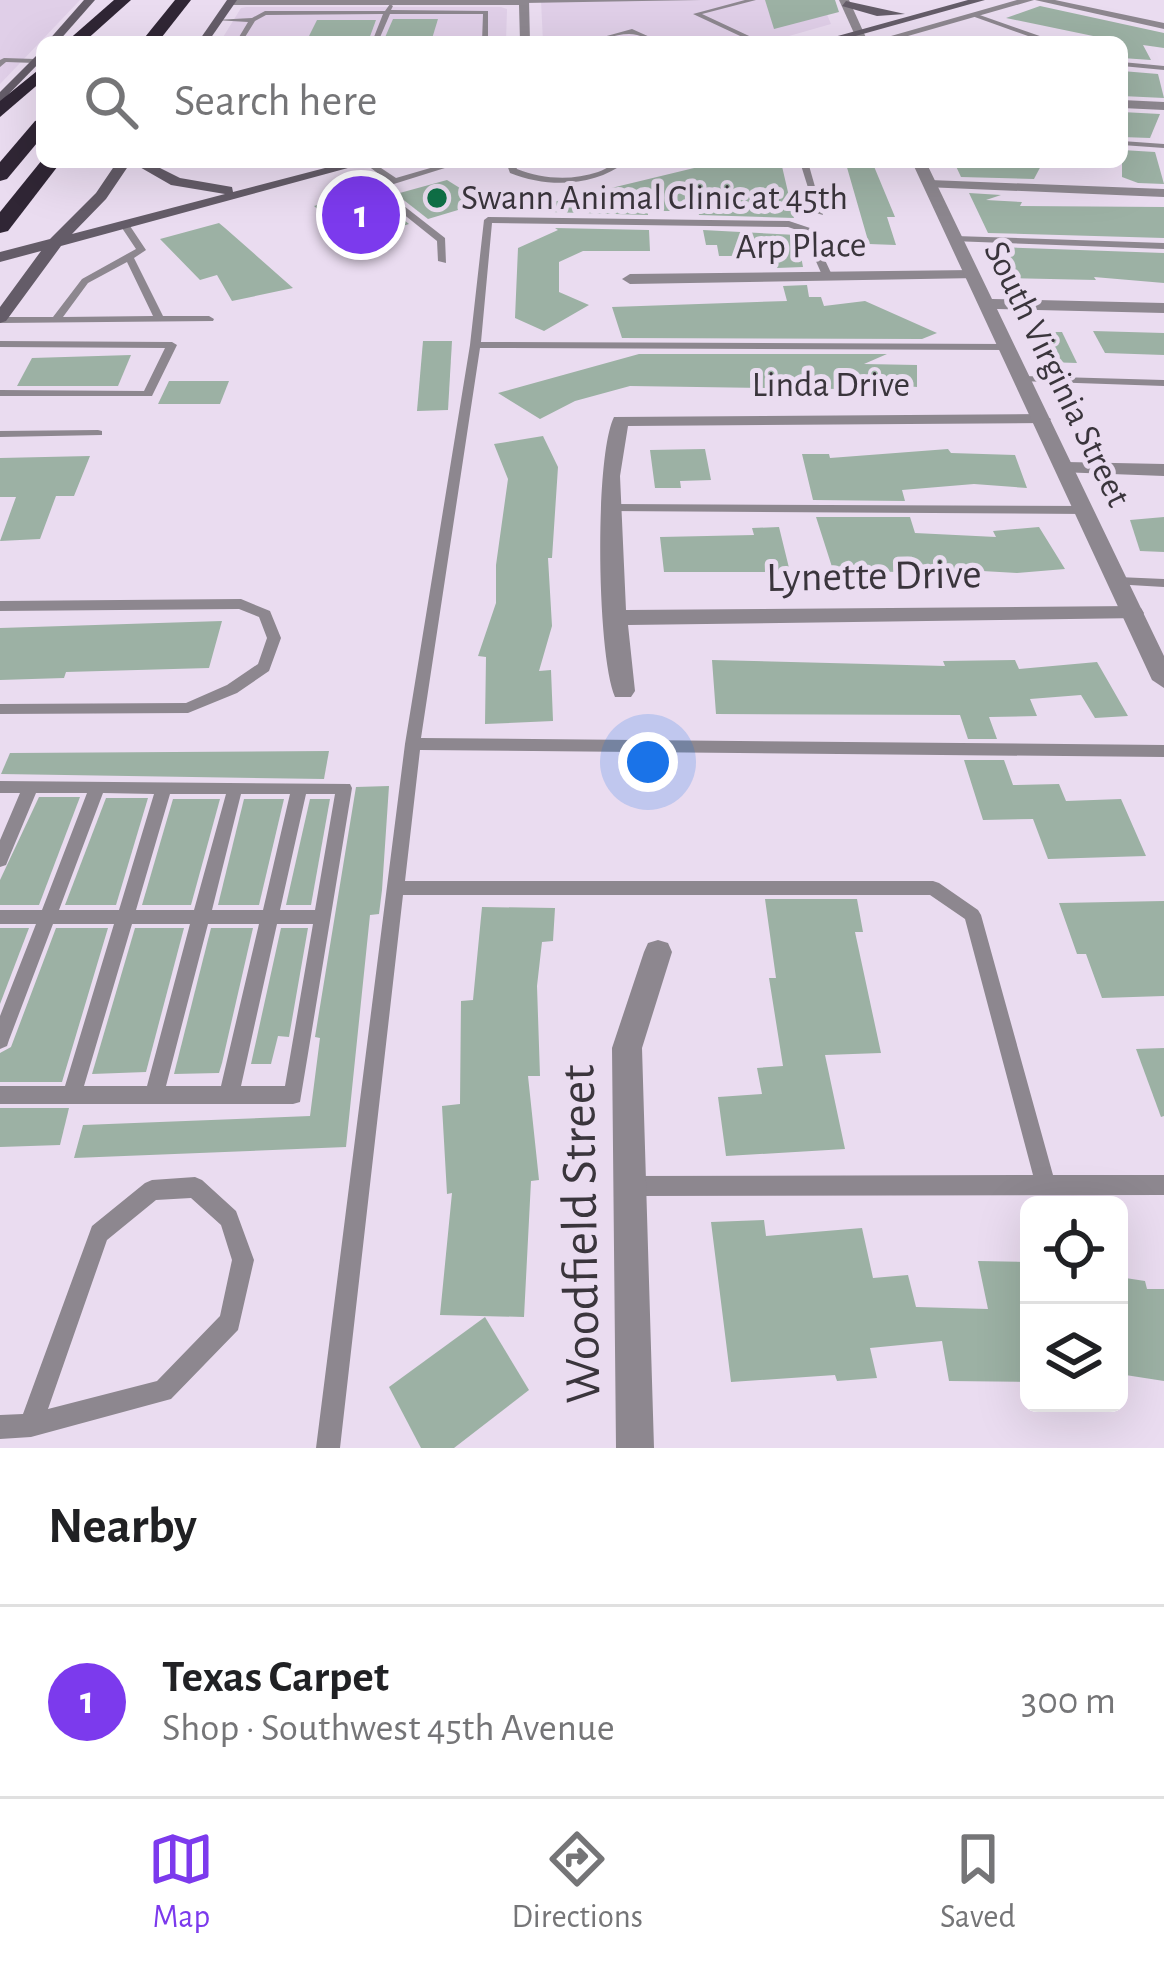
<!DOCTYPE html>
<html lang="en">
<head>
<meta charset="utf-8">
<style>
	:root { --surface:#fff; --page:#f6f6f6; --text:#202124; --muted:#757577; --line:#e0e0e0; --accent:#7c3aed }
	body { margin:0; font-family:"Alegreya Sans",sans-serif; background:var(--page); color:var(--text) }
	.controls { position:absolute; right:36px; bottom:36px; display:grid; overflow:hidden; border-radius:18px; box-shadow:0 12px 48px #0002 }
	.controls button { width:108px; height:108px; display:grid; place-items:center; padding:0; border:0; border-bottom:3px solid var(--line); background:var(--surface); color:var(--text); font:60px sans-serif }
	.you { position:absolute; left:648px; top:762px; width:42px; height:42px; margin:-30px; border:9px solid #fff; border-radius:50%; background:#1a73e8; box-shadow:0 0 0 18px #1a73e833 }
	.badge { display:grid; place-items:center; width:78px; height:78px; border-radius:50%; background:var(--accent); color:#fff; font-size:39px; font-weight:700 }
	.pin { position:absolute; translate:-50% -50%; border:6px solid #fff; box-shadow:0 3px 12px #0006 }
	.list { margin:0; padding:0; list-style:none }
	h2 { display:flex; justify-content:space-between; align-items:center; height:156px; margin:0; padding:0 48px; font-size:51px }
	h2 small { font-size:39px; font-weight:400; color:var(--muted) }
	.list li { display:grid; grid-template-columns:78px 1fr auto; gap:36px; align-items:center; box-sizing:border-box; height:192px; padding:0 48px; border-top:3px solid var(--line) }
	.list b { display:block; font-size:45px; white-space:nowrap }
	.list p { margin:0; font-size:39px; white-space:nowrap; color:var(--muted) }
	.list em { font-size:39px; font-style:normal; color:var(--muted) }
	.icon { flex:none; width:66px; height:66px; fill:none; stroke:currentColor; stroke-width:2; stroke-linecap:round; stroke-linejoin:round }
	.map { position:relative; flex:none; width:1164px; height:1448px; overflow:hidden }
	.search { position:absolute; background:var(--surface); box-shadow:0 12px 48px #0002; left:36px; right:36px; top:36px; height:132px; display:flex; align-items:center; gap:30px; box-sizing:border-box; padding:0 42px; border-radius:18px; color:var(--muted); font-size:45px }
	.sheet { height:348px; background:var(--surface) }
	nav { display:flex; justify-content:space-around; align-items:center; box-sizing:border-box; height:168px; border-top:3px solid var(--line); background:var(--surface); font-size:33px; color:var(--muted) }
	nav a { display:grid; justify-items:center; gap:6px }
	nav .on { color:var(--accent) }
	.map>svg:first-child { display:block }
	.built { fill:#e0cfe8 }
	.building { fill:#9cb1a4 }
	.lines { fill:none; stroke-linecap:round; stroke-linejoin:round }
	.service { fill:#8d878f; fill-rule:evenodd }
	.minor { fill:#8d878f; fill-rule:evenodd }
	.tertiary { fill:#8d878f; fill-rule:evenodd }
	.secondary { fill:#645c68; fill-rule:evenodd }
	.motorway { fill:#302635; fill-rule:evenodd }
	.poi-dot { fill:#0f7147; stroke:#eadcf0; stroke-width:4.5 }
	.labels { text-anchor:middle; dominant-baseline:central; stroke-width:10; stroke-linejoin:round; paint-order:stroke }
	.far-poi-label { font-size:36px; fill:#3a353c; stroke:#eadcf0; text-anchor:start }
	.far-street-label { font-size:36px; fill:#3a353c; stroke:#eadcf0 }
	.street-label { font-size:42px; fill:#3a353c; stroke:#eadcf0 }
	.near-street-label { font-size:51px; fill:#3a353c; stroke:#eadcf0 }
</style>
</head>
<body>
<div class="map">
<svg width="1164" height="1448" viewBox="0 0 1164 1448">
	<rect width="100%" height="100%" fill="#eadcf0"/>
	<g class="built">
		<path d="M0,0H80L0,84Z"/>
		<path d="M541,0H821L831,24L768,42H543Z"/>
		<path d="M246,7H501L507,9L506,42H220L241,8Z"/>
	</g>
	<g class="building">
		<path d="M765,0H835L839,12L774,29Z"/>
		<path d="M1040,6L1164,33V48L1143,45L1151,60L1122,58V42L1006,18Z"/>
		<path d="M438,19L431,42H383L393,19Z"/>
		<path d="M317,20H376L368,42H306Z"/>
		<path d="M1122,71L1158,74L1164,98L1122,96Z"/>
		<path d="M1122,112L1160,114L1150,138L1122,137Z"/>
		<path d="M1122,150L1155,152L1164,184L1138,183L1122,177Z"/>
		<path d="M719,162H781L794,218L699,215L698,211H648V215L516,211Z"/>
		<path d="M954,162H1043L1034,179L961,177Z"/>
		<path d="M846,164H873L895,217H887L896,245L869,244Z"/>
		<path d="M447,180L463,190L468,207L428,219L396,194Z"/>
		<path d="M367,191L409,224L355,240L314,206Z"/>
		<path d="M969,193L1001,195L986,200L1022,202L1020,206L1164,207V238L988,233Z"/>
		<path d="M219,223L225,228L293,288L232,301L217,275L200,280L160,239Z"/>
		<path d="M555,228L649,230L650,251H583L559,262V292L589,305L544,331L515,318L518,248L558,230Z"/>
		<path d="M703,230L797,235L803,267L777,268L773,256H719L717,245H706Z"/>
		<path d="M997,247L1164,253V283L1094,277L1096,280L1008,278Z"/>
		<path d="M807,285L809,297H821L824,306L865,301L937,333L922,339L622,338L612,307L787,301L783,286Z"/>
		<path d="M1093,331L1164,333V355L1105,353Z"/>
		<path d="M1032,332H1062L1077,363L1046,362Z"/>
		<path d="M423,341H452L448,410L417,411Z"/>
		<path d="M639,354H887L864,364L917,365V387L849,381L850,370L838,375L841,389L630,386L575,401L540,419L498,393Z"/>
		<path d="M131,355L118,386H17L32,358Z"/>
		<path d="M169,381H229L220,404H158Z"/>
		<path d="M543,436L558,467L552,558H548L552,626L539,671L551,670L553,721L485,724L486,657L478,656L496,603V565L508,479L494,444Z"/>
		<path d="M705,449L711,480L680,481L681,488H655L650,450Z"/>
		<path d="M948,449L951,453L1015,455L1027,488L974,484L902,490L905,501L813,500L802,454H829L830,458Z"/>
		<path d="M90,456L74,496H56L40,539L0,541L16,497H0V458Z"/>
		<path d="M816,517H910L915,533L996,537L993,531L1039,527L1065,569L1017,573L895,566L897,572L833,570Z"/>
		<path d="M1164,517V552L1140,551L1130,520Z"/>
		<path d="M779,527L790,572H664L660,537L754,535L752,528Z"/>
		<path d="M222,621L209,668L66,672L64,678L0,680V628Z"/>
		<path d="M712,660L945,666L943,661L1015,660L1019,669L1097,662L1128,716L1095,718L1081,695L1030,699L1037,716L989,717L997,739H968L960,715L716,714Z"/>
		<path d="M329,751L324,779L1,774L10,753Z"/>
		<path d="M964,760H1004L1013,785L1059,784L1066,801L1121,799L1146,856L1048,859L1033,819L983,820Z"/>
		<path d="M389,786L382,890L379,914L370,915L346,1147L74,1158L83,1125L310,1116L320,1038L315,1037L356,787Z"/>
		<path d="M39,797H80L39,905H0V880Z"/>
		<path d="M106,798H148L116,905H65Z"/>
		<path d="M173,799H220L191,905H142Z"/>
		<path d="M244,799H284L259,905H218Z"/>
		<path d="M310,799H330L311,905H286Z"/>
		<path d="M765,899H857L863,932H855L881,1053L825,1055L845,1149L726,1156L718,1097L762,1094L757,1068L783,1066L769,978H776Z"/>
		<path d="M1164,901V996L1102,998L1086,954H1077L1059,903Z"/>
		<path d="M482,907L555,908L553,941L542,942L537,986L540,1076H528L539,1180L531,1181L524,1317L440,1315L452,1193L447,1194L442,1106L460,1104L461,1001L473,1000Z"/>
		<path d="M0,928H29L0,1004Z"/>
		<path d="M56,928H108L62,1082H0V1053L11,1047Z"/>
		<path d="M135,928H184L146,1072L92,1074Z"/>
		<path d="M211,928H253L222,1063L219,1073L174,1074Z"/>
		<path d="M281,928H308L289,1037L278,1036L271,1064H251Z"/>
		<path d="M1164,1048V1116L1161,1117L1136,1049Z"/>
		<path d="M0,1108H69L60,1145L0,1147Z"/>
		<path d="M764,1220L766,1236L862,1228L873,1278L908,1275L916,1307L988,1309L978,1261L1025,1262L1029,1382L949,1381L942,1341L870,1348L877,1378L837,1381L835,1375L731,1382L711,1222Z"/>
		<path d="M1119,1277L1145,1281L1147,1289H1164V1381L1119,1374Z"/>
		<path d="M485,1317L529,1390L454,1448H421L389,1387Z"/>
	</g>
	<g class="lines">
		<g class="service">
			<path d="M522,0H701L524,3Z"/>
			<path d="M745,0H756L702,14L762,42H753L693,14Z"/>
			<path d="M390,4L393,6L391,10L488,11V42H482L483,14H390L378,42H372L383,14L266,15L255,21L242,42H236L248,22L215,20L252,18L265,11H385Z"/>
			<path d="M974,13L1054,41L1055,42H1045L972,16Z"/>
			<path d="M632,29L661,42C650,41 640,34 629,34C614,34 600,42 585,42Z"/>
			<path d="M4,58L35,59L39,61L35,63L6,62L0,67V60Z"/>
			<path d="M1122,62L1164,66V70L1122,66Z"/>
			<path d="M1122,141L1164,144V148L1122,145Z"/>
			<path d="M363,162H372L396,178L451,162H464L381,188L445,238L446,263L438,261L437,241L372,189V185L388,181Z"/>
			<path d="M506,162H514L517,169C542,179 571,181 598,172C609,168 614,162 626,162C593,187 548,188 510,173Z"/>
			<path d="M800,162H808L823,215L816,213Z"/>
			<path d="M488,217L789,221L810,228L832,275L827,278L822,275L803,232L788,227L492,223L481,342L1007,344L1012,347L1007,350L480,348L421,738L1164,745V757L420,750L405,881H933L939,883L978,910L981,915L1053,1175H1164V1195L630,1196L623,1193L620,1186L623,1179L630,1176L1033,1175L965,919L930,895H403L340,1448H316L405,744L470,345L484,220Z"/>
			<path d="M125,222L128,223L146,250L134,258L163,316H209L214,319L213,321L0,323V317H53L82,279L136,249L120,225ZM127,262L153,316L63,317L88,283Z"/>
			<path d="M955,236L1164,243V249L952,241L950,239Z"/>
			<path d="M0,341L172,342L177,345L152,396H0V390L144,391L165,348L0,347Z"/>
			<path d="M1023,376L1164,380V386L1019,381L1018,379Z"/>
			<path d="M98,430L102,431V435L0,437V431Z"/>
			<path d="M613,504L1086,506L1092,510L1086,514L609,511L607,508Z"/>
			<path d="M1118,577L1164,579V587L1113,584L1111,581L1113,578Z"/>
			<path d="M241,599L270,611L281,638L269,671L237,693L188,713L0,714V704L186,703L227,685L258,664L267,638L259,617L239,609L0,611V601Z"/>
			<path d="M0,781L350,784L352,788L300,1102L293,1104H0V1086H65L114,924H53L9,1040L7,1046L0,1049V1016L36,924H0V910H42L87,793H36L8,860L6,865L0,867V840L20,793H0ZM103,793L154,794L119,910H59ZM170,794H226L194,910H136ZM241,794H290L263,910H212ZM306,794H335L315,910H280ZM132,924H190L147,1086H84ZM208,924H259L221,1086H166ZM277,924H313L285,1086H241Z"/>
			<path d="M195,1177L202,1180L236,1211L254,1260L238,1330L171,1399L31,1437L0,1439V1415L23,1414L92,1226L145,1183L152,1180ZM191,1198L221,1225L232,1260L220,1316L157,1381L48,1409L107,1240L156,1200Z"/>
		</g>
		<g class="minor">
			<path d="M227,0H529L530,42H520L519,5H231Z"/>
			<path d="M1017,0H1034L887,42H870Z"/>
			<path d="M1035,0H1055L1164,23V29Z"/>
			<path d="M1122,100L1164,102V110L1122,108Z"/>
			<path d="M930,180L1164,189V197L925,187V181Z"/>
			<path d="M973,270L978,272V278L630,284L622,279L630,274Z"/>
			<path d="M1042,414L1051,419L1048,423L628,426L620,476L626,610L1133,606L1141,608L1144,613L1141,618L628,625L635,691L631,697H615C597,656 594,458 614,417Z"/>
			<path d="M1066,462L1164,464V476L1059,472L1056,468Z"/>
			<path d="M658,940L668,943L672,952L642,1048L654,1448H616L612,1048L644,952L648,943Z"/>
		</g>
		<g class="tertiary">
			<path d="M839,0H849L868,42H858Z"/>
			<path d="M912,162H926L992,299L1164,303V313L997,309L1164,656V688L1152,680Z"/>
		</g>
		<g class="secondary">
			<path d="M84,0H95L58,42H47Z"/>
			<path d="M227,0H237L208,42H198Z"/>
			<path d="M968,0H985L834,42H816Z"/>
			<path d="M846,1L905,14L877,16L842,6Z"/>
			<path d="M42,50V60L0,103V92Z"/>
			<path d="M117,162H131L106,199L72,234L225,194L171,185L131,162H148L180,178L232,187L233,192L348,162H370L61,246L6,321L0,323V307L41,251L0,262V252L50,239L96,193Z"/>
		</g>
		<g class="motorway">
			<path d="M114,0H131L84,42H66Z"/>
			<path d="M175,0H191L158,42H141Z"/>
			<path d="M42,67V81L0,117V101Z"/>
			<path d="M42,119V137L7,179L0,181V162L35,121Z"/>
			<path d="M42,160L61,162L8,231L0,233V212Z"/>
		</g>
	</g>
	<circle class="poi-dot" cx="437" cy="198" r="12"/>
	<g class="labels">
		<g class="far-poi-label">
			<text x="461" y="198">Swann Animal Clinic at 45th</text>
		</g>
		<g class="far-street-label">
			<text transform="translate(801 246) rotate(-1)">Arp Place</text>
			<text transform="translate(1057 374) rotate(64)">South Virginia Street</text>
			<text x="831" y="385">Linda Drive</text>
		</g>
		<g class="street-label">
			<text transform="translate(874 576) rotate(-1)">Lynette Drive</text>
		</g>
		<g class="near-street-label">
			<text transform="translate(581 1234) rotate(-91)">Woodfield Street</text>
		</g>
	</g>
</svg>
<div class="controls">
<button><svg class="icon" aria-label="locate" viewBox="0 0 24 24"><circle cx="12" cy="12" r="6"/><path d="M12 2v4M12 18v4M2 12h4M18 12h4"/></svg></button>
<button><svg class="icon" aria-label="layers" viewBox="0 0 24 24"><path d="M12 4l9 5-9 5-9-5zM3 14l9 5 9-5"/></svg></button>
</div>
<div class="you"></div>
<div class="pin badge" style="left:361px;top:215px">1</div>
<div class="search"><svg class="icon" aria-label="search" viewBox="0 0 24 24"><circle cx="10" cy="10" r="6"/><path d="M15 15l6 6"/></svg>Search here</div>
</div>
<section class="sheet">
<h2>Nearby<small></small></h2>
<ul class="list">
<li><span class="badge">1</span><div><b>Texas Carpet</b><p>Shop · Southwest 45th Avenue</p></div><em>300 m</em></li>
</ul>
</section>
<nav>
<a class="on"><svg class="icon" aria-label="map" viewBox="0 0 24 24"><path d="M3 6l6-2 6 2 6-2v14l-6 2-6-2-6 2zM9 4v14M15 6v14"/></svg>Map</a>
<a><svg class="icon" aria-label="directions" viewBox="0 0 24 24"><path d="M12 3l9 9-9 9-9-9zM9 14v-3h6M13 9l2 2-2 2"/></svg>Directions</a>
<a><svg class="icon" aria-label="saved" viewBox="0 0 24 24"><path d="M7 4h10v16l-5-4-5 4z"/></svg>Saved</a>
</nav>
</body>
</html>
